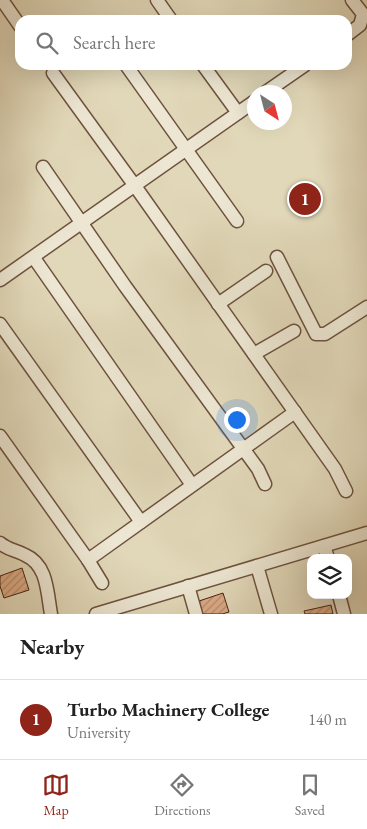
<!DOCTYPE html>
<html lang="en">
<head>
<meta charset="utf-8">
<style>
	:root { --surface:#fff; --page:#f6f6f6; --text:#222; --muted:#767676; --line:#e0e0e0; --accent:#8f2418 }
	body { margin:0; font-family:"EB Garamond",serif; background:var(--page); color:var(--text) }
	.controls { position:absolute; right:15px; bottom:15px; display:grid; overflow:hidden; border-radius:10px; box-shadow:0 5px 20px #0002 }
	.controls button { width:45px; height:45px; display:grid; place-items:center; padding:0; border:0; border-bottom:1px solid var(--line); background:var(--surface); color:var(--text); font:25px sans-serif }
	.compass { position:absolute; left:247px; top:85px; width:45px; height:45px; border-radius:50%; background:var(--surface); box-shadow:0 5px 20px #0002; rotate:144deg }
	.you { position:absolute; left:236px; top:419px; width:18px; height:18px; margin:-12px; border:4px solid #fff; border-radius:50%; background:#1a73e8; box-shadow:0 0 0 8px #1a73e833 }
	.badge { display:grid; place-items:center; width:32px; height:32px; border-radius:50%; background:var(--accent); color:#fff; font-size:16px; font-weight:700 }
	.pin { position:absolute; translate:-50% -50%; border:2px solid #fff; box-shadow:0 1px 5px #0006 }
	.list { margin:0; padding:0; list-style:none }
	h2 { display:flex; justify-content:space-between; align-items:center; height:65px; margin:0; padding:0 20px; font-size:21px }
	h2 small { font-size:16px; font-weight:400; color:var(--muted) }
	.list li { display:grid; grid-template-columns:32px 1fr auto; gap:15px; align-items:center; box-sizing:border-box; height:80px; padding:0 20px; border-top:1px solid var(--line) }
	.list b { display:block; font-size:19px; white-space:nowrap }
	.list p { margin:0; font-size:16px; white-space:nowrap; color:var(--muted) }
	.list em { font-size:16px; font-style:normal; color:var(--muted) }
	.icon { flex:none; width:28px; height:28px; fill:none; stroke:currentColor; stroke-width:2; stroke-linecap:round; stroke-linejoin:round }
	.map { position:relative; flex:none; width:367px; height:614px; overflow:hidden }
	.search { position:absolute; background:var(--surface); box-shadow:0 5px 20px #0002; left:15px; right:15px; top:15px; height:55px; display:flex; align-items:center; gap:12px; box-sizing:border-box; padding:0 18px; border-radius:15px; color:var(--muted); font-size:19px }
	.sheet { height:145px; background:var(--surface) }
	nav { display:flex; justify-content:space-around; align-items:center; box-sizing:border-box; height:70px; border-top:1px solid var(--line); background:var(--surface); font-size:14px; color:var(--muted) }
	nav a { display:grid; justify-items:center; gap:2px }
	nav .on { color:var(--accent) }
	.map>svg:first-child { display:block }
	.building { fill:url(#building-hatch); stroke:#472516 }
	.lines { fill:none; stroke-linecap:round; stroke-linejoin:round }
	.minor-casing { stroke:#6e523f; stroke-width:15 }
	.minor { stroke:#ece6d2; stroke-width:12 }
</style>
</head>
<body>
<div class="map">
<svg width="367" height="614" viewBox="0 0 367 614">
	<defs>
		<pattern id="building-hatch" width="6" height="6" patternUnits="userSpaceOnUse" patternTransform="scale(1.25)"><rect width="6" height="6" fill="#dcab86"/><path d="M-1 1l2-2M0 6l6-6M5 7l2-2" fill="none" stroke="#b48b6d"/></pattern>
	</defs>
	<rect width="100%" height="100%" fill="#e1d8b9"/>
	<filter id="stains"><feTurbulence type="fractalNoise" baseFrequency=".004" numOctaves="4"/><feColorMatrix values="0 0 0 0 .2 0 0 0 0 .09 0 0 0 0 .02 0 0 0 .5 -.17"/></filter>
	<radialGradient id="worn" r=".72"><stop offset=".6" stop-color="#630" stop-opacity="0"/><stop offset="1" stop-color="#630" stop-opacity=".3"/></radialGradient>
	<g class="building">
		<path d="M22,568L29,590L4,598L0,586V576Z"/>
		<path d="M223,593L229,612L222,614H200L196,602Z"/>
		<path d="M331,605L333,614H305L304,611Z"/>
	</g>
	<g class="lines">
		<defs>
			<g id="minor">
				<path d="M2,0L20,26"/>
				<path d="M157,0L171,20"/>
				<path d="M347,35L360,25L363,14L352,0"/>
				<path d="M126,65L237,221"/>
				<path d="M203,65L238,113"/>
				<path d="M53,73L135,186L335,469L346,491"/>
				<path d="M266,92L305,65"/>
				<path d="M43,167L125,286L258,469L265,484"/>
				<path d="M277,257L316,334H325L367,307"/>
				<path d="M34,258L192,485"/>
				<path d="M0,280L255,101"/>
				<path d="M218,304L266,271"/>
				<path d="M0,324L141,522"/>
				<path d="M254,354L294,331"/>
				<path d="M0,436L88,560L295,412"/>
				<path d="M0,543C8,550 16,550 25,555C48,565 47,593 51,614"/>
				<path d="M324,546L328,558"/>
				<path d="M88,560L102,583"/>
				<path d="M257,566L271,614"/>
				<path d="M188,586L196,614"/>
				<path d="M339,595L344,614"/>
				<path d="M96,614L367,533"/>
			</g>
		</defs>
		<use href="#minor" class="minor-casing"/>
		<use href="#minor" class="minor"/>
	</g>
	<rect width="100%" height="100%" filter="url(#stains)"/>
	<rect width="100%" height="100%" fill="url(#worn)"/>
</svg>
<div class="controls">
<button><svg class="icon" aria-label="layers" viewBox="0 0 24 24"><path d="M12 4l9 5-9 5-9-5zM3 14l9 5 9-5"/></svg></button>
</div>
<svg class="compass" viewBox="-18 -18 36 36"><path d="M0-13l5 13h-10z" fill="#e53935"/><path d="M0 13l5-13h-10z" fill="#767676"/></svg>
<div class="you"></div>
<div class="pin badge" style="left:305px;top:199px">1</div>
<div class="search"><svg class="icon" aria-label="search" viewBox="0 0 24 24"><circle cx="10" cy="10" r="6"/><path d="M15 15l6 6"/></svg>Search here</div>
</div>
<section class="sheet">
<h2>Nearby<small></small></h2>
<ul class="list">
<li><span class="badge">1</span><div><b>Turbo Machinery College</b><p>University</p></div><em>140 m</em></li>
</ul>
</section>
<nav>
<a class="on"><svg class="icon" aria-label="map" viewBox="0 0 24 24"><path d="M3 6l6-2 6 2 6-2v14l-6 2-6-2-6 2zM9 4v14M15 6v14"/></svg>Map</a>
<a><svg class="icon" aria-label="directions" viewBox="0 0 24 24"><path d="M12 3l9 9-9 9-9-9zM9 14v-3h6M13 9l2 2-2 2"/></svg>Directions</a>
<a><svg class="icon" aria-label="saved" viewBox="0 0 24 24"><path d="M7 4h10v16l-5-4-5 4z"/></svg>Saved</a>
</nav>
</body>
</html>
